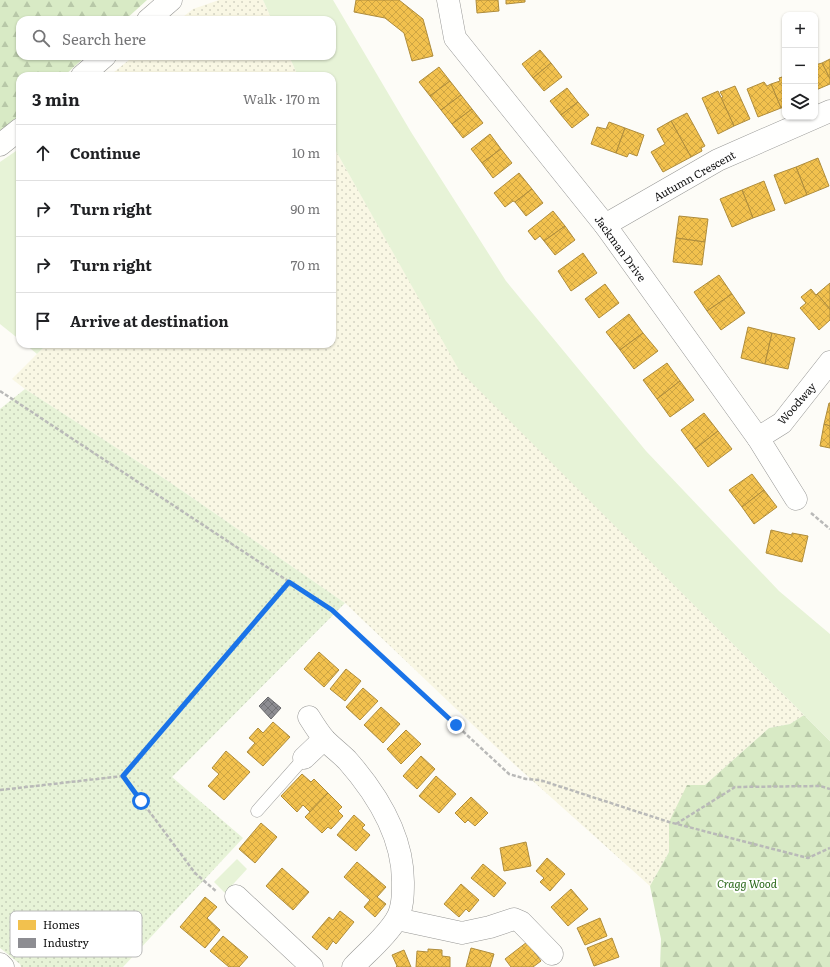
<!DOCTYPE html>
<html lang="en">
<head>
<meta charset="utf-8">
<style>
	:root { --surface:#fff; --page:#f2f2f2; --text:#202124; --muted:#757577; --line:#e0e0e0 }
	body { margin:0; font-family:Literata,serif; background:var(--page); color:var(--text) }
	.controls { position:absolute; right:12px; top:12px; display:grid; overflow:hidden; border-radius:8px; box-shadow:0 1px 3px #0004 }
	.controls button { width:36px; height:36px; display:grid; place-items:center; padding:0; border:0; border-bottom:1px solid var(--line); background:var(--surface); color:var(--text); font:20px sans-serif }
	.stop { position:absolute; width:12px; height:12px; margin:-9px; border:3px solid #1a73e8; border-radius:50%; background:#fff }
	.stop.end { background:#1a73e8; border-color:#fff; box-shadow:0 1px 4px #0008 }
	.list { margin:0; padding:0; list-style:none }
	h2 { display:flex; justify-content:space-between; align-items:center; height:52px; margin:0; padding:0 16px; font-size:17px }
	h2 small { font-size:13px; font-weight:400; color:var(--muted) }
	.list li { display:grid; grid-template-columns:26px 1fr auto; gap:12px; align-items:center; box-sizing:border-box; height:56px; padding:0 16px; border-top:1px solid var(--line) }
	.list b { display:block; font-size:15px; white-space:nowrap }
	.list em { font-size:13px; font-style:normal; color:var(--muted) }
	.icon { flex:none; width:22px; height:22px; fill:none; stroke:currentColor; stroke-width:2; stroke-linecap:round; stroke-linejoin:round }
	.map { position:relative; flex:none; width:830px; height:967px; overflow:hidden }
	.search { position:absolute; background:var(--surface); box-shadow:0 1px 3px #0004; left:16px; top:16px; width:320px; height:44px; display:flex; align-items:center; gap:10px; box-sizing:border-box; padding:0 14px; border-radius:12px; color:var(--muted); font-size:15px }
	.panel { position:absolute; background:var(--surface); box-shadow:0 1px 3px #0004; left:16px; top:72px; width:320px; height:276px; border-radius:12px }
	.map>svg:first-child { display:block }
	.farmland { fill:url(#farmland-dots) }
	.grass { fill:url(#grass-dots) }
	.forest { fill:url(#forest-firs) }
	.garden { fill:#e7f3d7 }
	.homes { fill:url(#homes-cross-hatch); stroke:#ae8c3c }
	.industry { fill:url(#industry-cross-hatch); stroke:#68686b }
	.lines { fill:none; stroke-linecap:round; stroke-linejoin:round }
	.lane-casing { stroke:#979795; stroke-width:13 }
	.street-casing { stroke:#979795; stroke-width:23 }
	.path { stroke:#b9b9b8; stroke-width:2.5; stroke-dasharray:4 2; stroke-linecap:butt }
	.lane { stroke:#fffffe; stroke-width:12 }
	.street { stroke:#fffffe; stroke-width:22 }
	.route { stroke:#1a73e8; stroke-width:5 }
	.labels { text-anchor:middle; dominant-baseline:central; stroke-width:4; stroke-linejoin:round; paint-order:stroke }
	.street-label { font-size:11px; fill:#111; stroke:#fff }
	.park-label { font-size:11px; font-style:italic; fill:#2f6b1f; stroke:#fff }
	.key { fill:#fff; stroke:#b8b8b8; stroke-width:1 }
	.key-label { font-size:11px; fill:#111 }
</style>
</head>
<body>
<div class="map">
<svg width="830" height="967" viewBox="0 0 830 967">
	<defs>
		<pattern id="farmland-dots" width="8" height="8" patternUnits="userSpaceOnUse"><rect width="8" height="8" fill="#f9f7e4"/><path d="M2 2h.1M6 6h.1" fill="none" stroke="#d4d3c3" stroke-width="1.8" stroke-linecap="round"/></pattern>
		<pattern id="grass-dots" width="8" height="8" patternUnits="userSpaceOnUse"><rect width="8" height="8" fill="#e7f3d7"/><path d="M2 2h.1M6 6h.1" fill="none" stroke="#c5cfb8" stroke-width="1.8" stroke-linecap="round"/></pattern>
		<pattern id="forest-firs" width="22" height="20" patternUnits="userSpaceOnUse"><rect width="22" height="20" fill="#d8eac5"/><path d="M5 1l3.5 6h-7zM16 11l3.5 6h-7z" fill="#b8c8a8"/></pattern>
		<pattern id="homes-cross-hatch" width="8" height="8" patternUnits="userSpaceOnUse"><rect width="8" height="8" fill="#f2c14e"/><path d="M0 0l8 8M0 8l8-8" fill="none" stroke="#cea543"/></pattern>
		<pattern id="industry-cross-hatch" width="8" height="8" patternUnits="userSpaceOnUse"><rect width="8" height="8" fill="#8d8d92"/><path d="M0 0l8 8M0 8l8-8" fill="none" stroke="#727276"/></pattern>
	</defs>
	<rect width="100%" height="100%" fill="#fdfcf7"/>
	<g class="farmland">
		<path d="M219,0H263L272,20H179L193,9Z"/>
		<path d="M134,56H289L298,76H109Z"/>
		<path d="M332,144L460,370L804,715L790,724L769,728L705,785L669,822V852L650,886L515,765L345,603L168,481L25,389L12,379L47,344H332Z"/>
	</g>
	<path class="grass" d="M25,389L168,481L345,603L172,777L243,838L123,967H21L20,964L0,948V409Z"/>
	<g class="forest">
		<path d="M0,0H147L125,20H20V56H86L64,76H20V116L0,134Z"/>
		<path d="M804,715L830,741V967H660L661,939L650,886L669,852V822L687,785H705L769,728L790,724Z"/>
	</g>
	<g class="garden">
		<path d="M263,0H333L411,132L506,281L646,451L779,591L830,634V741L459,370L332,144V76H298L289,56H332V20H272Z"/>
		<path d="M16,151L20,155V340L0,324V162Z"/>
		<path d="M25,344H47L37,354Z"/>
		<path d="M237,859L247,869L225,893L214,882Z"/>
	</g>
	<g class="homes">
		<path d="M356,0H399L423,19L433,56L412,61L404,33L385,18L354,12Z"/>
		<path d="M476,0H498L499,11L477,13Z"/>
		<path d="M506,0H525V2L506,4Z"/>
		<path d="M540,50L551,63L533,78L522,64Z"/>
		<path d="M830,59V79L822,63Z"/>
		<path d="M551,63L562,77L544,91L533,78Z"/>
		<path d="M822,63L830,79V84L816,90L815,65Z"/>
		<path d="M439,67L450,81L430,96L419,82Z"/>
		<path d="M785,76V107L781,108L771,84L780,81L779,78Z"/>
		<path d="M450,81L461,95L441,110L430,96Z"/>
		<path d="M764,82L767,86L771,84L781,108L758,117L747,89Z"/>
		<path d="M735,86L750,119L734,126L721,98L723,97L720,92Z"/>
		<path d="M567,88L578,102L561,115L550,101Z"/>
		<path d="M718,91L734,126L718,134L702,98Z"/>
		<path d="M461,95L472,109L452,124L441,110Z"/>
		<path d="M578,102L589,115L572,128L561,115Z"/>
		<path d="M472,109L483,123L463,138L452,124Z"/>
		<path d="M687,113L705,146L701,148L702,151L691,157L671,121Z"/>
		<path d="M671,121L691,157L663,172L651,152L665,144L657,129Z"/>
		<path d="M609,122L625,128L616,153L591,144L597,127L606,129Z"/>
		<path d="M625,128L644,135L637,156L629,153L627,157L616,153Z"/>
		<path d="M490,134L501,149L482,163L471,149Z"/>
		<path d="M501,149L512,163L493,178L482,163Z"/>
		<path d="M818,158L829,186L807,195L796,167Z"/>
		<path d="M796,167L807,195L785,204L774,175Z"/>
		<path d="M519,173L532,189L515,202L513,201L505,207L494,193Z"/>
		<path d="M764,181L775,210L753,218L742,190Z"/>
		<path d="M532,189L543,203L526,216L515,202Z"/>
		<path d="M742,190L753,218L732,227L720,199Z"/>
		<path d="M553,211L565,226L544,241L540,236L535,240L528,231Z"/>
		<path d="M679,216L708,219L705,242L676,238Z"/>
		<path d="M565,226L575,240L555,255L544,241Z"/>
		<path d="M676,238L705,242L702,265L673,262Z"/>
		<path d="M583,253L597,273L571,291L558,271Z"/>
		<path d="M719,275L732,294L707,311L694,292Z"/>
		<path d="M830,283V309L817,294Z"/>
		<path d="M605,284L619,303L599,318L585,299Z"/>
		<path d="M811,289L816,295L817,294L830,309V320L819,330L800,308L806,303L801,297Z"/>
		<path d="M732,294L745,313L721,330L707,311Z"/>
		<path d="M629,314L643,333L620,350L606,332Z"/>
		<path d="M748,327L772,333L765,364L741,358Z"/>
		<path d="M643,333L658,351L634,369L620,350Z"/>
		<path d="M772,333L795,338L788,369L765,364Z"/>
		<path d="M667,363L680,381L657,399L643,380Z"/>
		<path d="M680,381L694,400L670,417L657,399Z"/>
		<path d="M829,403H830V426L824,424Z"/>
		<path d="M704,413L718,431L695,449L681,430Z"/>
		<path d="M824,424L830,426V448L820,446Z"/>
		<path d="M718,431L732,449L708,467L695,449Z"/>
		<path d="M752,474L764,490L742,507L729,490Z"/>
		<path d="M764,490L777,507L754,524L742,507Z"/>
		<path d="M771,530L792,535V533L808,536L802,562L766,553Z"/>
		<path d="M319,652L339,670L324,687L304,669Z"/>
		<path d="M346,669L361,681L345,701L330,689Z"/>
		<path d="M363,688L378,701L360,720L346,707Z"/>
		<path d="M381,707L400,724L383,743L364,725Z"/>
		<path d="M273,722L290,737L263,766L247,752L255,743L249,738L258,728L263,733Z"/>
		<path d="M406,730L421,744L401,764L387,749Z"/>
		<path d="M226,751L250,772L224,800L208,786L219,774L212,768Z"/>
		<path d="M421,756L435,769L417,789L403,776Z"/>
		<path d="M302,774L311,782L314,779L328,793L310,812L303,805L297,812L281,796Z"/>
		<path d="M436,776L456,794L439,813L419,796Z"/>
		<path d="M328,793L342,807L338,811L343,816L331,829L328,827L322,833L305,817Z"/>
		<path d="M471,797L488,813L475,826L468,820L465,823L455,813Z"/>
		<path d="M354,815L365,825L362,828L370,835L356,851L337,835Z"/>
		<path d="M261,823L277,837L255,863L239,849Z"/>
		<path d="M526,842L531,866L504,871L500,848Z"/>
		<path d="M547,858L565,874L550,891L540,882L544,878L536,871Z"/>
		<path d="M357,862L386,887L377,897L386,904L375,917L364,907L370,900L344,877Z"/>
		<path d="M483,864L506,883L494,897L471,878Z"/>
		<path d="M282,868L309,892L293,910L266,886Z"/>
		<path d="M461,884L479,900L469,912L466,909L459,917L444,904Z"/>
		<path d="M571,889L588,909L568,926L551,907Z"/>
		<path d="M205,897L217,907L207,918L220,930L205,948L180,927Z"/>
		<path d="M340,911L354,922L336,944L333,941L327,950L312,937L329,917L333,920Z"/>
		<path d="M600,918L607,936L585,945L577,928Z"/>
		<path d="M223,936L248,957L239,967H229L210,951Z"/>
		<path d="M612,938L619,957L594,966L587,948Z"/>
		<path d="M527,942L541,961L533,967H511L505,959Z"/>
		<path d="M471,948L494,954L490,967H466Z"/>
		<path d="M428,949L442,950V956L450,957V967H416L417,951L428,952Z"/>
		<path d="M404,950L411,967H396L397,966L392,955Z"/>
	</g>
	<path class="industry" d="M268,697L281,708L271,719L259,706Z"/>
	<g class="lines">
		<defs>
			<path id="lane" d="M257,811L304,758"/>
			<g id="street">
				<path d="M448,0L455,38L605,225L758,438L796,499"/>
				<path d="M148,20L171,0"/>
				<path d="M82,76L105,56"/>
				<path d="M0,145L20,129"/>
				<path d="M605,225L718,160L830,111"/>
				<path d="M758,438L782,423L830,362"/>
				<path d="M309,717C314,725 319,733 325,740C332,747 340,753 347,760C377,794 403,835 403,882C403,894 403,909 396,920C385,938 367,952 353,967"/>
				<path d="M304,758L324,739"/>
				<path d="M236,896L312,967"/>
				<path d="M397,919L462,933L490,927L514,919L521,922L552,954"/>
				<path d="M0,964L3,967"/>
			</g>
		</defs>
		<use href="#lane" class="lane-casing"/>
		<use href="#street" class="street-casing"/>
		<g class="path">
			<path d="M0,391L332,610L509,774L526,779L540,780L669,822L808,858L830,848"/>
			<path d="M811,513L830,529"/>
			<path d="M123,776L195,873L217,892"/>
			<path d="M0,790L123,776L289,582"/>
			<path d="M676,824L735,787L820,786L830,789"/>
		</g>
		<use href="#lane" class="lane"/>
		<use href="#street" class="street"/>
	</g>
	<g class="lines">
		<path class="route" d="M141,801L123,776L289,582L332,610L456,725"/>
	</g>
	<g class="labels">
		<g class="street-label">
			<text transform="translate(694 175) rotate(-29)">Autumn Crescent</text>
			<text transform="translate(621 248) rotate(54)">Jackman Drive</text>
			<text transform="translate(796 403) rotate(-49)">Woodway</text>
		</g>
		<g class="park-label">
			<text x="747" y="883">Cragg Wood</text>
		</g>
	</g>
	<rect x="10" y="911" width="132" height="46" rx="6" class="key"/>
	<rect x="18" y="920" width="18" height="10" fill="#f2c14e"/>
	<rect x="18" y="938" width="18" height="10" fill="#8d8d92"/>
	<g class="key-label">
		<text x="43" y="929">Homes</text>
		<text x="43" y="947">Industry</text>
	</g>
</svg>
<div class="controls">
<button>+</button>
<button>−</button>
<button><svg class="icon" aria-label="layers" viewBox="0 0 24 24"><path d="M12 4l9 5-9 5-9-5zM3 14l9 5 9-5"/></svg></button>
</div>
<div class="stop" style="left:141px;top:801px"></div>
<div class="stop end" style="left:456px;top:725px"></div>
<div class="search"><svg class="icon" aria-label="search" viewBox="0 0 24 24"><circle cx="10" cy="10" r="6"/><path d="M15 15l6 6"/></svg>Search here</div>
<section class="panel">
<h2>3 min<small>Walk · 170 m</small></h2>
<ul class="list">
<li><svg class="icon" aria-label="ahead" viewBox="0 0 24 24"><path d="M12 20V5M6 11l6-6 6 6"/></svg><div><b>Continue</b></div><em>10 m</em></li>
<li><svg class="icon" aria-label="right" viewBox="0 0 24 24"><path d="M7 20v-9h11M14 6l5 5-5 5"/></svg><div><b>Turn right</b></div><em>90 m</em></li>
<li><svg class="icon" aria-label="right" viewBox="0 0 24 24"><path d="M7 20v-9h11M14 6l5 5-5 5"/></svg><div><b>Turn right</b></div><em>70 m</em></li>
<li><svg class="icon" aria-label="arrive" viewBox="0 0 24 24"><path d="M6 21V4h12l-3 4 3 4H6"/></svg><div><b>Arrive at destination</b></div></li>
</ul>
</section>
</div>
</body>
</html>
